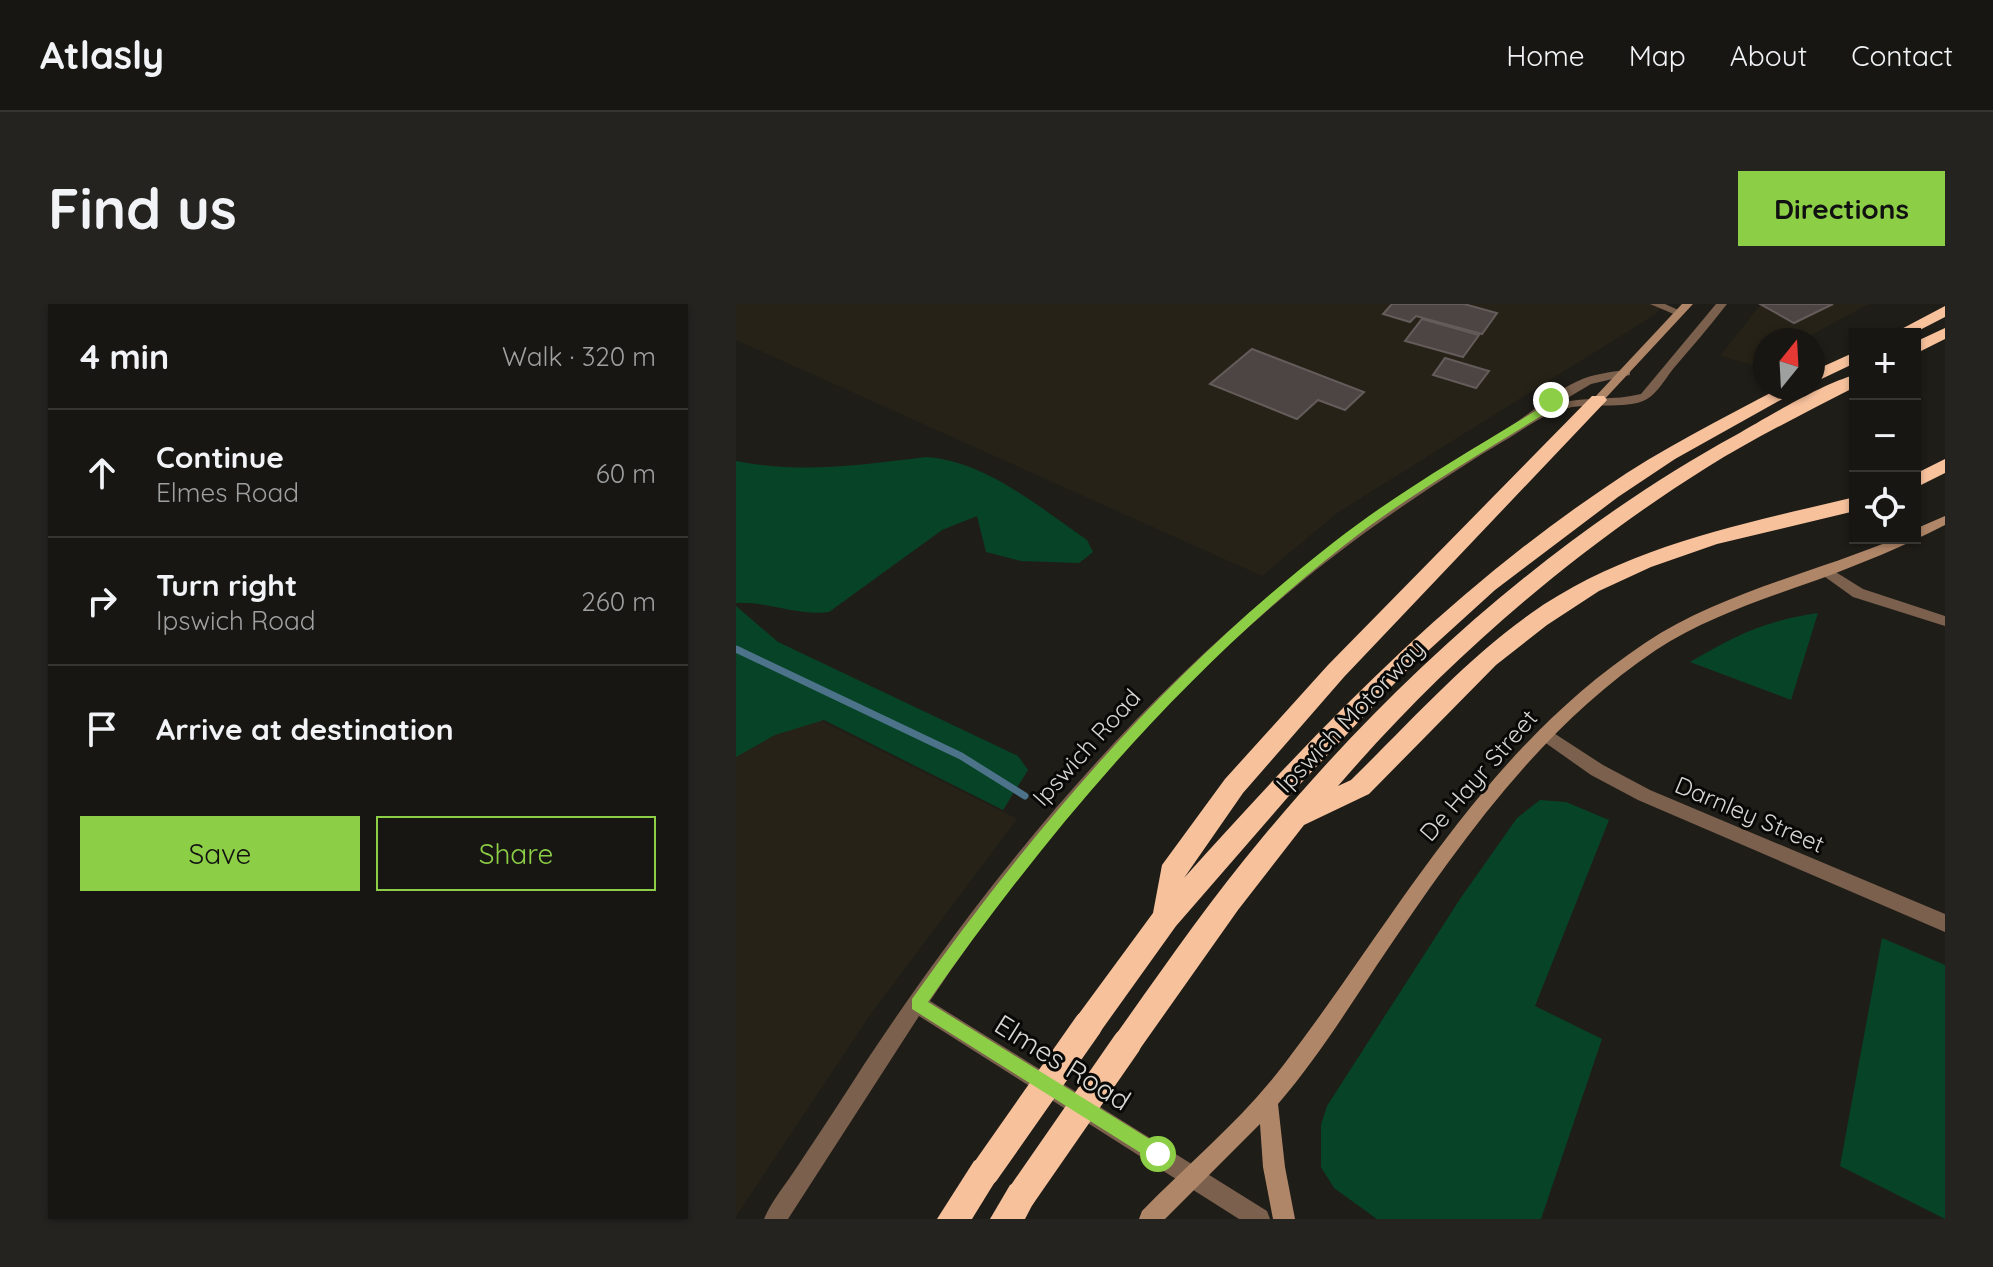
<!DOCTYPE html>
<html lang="en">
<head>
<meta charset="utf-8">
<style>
	:root { --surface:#171612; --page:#242320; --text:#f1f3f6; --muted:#9e9f9f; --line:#363532; --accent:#8cce45 }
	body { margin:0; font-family:Quicksand,sans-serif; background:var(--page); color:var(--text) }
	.controls { position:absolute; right:24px; top:24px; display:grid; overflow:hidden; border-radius:0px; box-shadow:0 2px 6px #0004 }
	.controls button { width:72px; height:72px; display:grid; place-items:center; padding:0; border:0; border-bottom:2px solid var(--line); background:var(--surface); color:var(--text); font:40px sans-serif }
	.compass { position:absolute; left:1017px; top:24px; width:72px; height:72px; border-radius:50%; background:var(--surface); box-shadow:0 2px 6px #0004; rotate:18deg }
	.stop { position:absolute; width:24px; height:24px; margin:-18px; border:6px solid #8cce45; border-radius:50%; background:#fff }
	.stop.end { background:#8cce45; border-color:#fff; box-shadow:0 2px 8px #0008 }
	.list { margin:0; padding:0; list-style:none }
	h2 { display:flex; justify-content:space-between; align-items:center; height:104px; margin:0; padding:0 32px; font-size:34px }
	h2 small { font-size:26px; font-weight:400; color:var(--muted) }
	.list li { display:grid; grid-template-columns:52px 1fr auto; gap:24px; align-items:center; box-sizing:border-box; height:128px; padding:0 32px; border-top:2px solid var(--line) }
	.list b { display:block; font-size:30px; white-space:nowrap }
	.list p { margin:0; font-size:26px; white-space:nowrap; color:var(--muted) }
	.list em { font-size:26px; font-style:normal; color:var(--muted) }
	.actions { display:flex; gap:16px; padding:24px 32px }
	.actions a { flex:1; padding:18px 0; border:2px solid var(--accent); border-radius:0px; text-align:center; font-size:28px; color:var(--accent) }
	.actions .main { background:var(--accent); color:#111 }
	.icon { flex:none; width:44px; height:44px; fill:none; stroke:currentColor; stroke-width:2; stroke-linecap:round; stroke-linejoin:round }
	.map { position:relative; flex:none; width:1209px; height:915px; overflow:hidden; border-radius:0px }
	header { display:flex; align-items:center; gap:48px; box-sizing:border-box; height:112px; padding:0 40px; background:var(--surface); border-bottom:2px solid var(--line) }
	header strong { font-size:38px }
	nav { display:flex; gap:44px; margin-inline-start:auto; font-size:28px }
	.intro { display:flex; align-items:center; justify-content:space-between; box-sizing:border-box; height:192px; padding:0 48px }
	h1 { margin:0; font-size:56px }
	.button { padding:20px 36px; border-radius:0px; background:var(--accent); color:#111; font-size:28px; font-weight:700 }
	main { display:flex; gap:48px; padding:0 48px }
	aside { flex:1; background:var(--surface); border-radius:0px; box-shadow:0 2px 6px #0004 }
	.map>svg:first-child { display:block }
	.built { fill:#262217 }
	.green { fill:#074427 }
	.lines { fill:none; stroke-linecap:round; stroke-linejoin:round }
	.stream { stroke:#4c738a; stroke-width:7 }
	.building { fill:#4c4544; stroke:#645c5b; stroke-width:2 }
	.lane { fill:#7b604d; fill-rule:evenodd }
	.street { fill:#7b604d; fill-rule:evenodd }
	.secondary { fill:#b08668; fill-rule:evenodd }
	.highway { fill:#f7c19c; fill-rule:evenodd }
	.highway-bridge { stroke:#f7c19c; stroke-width:29 }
	.route { fill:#8cce45 }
	.labels { text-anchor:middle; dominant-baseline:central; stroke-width:6; stroke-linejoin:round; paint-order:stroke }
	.street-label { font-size:24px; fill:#d7d6d3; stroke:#080806 }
	.near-street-label { font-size:28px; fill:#d7d6d3; stroke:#080806 }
</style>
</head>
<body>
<header>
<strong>Atlasly</strong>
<nav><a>Home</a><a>Map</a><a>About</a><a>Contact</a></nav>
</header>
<div class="intro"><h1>Find us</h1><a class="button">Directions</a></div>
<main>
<aside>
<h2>4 min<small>Walk · 320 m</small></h2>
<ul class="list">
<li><svg class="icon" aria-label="ahead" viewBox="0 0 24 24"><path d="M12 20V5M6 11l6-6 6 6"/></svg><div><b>Continue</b><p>Elmes Road</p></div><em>60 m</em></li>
<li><svg class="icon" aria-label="right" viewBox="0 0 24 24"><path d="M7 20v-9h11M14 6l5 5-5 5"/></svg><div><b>Turn right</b><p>Ipswich Road</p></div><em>260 m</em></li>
<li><svg class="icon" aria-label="arrive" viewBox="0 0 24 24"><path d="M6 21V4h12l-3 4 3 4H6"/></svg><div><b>Arrive at destination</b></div></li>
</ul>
<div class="actions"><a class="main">Save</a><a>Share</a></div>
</aside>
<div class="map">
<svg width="1209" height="915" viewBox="0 0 1209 915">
	<rect width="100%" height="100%" fill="#1f1d18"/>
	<g class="built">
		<path d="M0,0H928L920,10L601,209L526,272L0,36Z"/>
		<path d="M1025,0H1133L1066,36H1029V56L1019,61L984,52Z"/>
		<path d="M0,374L281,515L134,711L0,912Z"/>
	</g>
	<g class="green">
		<path d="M191,153C251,158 303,203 351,236L357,248L343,259L285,257L250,248L241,212L206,226L93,308C60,312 32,297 0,299V157C69,170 122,161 191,153Z"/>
		<path d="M0,302L42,338L282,452L292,466L267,506L88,416L39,431L0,453Z"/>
		<path d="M1082,309L1055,396L954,358C1000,331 1028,317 1082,309Z"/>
		<path d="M804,496L830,498L873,516L799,702L866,735L805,915H641L598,884L585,863V821L591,802L724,595L781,514Z"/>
		<path d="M1146,634L1209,661V915L1104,862Z"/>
	</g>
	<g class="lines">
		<path class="stream" d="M0,345L225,452L289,492"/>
	</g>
	<g class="building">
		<path d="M656,0H728L761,9L746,30L680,12L674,18L647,10Z"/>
		<path d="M1024,0H1097L1058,19Z"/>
		<path d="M686,15L743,31L727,53L669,37Z"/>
		<path d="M516,45L628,88L609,106L582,96L561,115L474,80Z"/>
		<path d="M709,54L753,67L740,84L697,71Z"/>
	</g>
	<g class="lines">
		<path class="lane" d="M914,0H929L949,9L940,11Z"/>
		<g class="street">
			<path d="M980,0H991C974,22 955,44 937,65C930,74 923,86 914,93C897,107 854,98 832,104C808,110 794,121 773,134C737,155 702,178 667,202C478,330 320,508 194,697L531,907L534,915H503L183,712L52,915H28C36,896 50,880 61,863C84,828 107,794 129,759C300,501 495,286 765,128C791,113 814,90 842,77C857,70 874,68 890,66L894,67V71L855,80L823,99C851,92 878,97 905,90Z"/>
			<path d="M1090,262L1127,285L1209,312V322L1117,293L1085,270V264Z"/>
			<path d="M810,424L867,461L914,486L1209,610V628L902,496L855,471L804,435L802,430L804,425Z"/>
		</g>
		<g class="secondary">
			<path d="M946,0H957L866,98H858V94Z"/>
			<path d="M1209,212V221C1168,242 1125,260 1081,276C1027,295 969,314 920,346C801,426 720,544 641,661C610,708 579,757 542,800L549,863L559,915H537L527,863L524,820L429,915H403L406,907C454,858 508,814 549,759C664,608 747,447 909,339C984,289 1078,269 1161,234H1179V225Z"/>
		</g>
		<g class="highway">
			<path d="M1209,2V13L1176,30H1156Z"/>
			<path d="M1209,24V35L1179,50V38Z"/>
			<path d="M1119,48V59L1077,79V67Z"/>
			<path d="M1119,71V83C1069,109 1018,134 970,164C833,250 707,360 602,482L615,476C673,419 728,357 794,310C890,242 1007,220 1119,193V207L981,240L915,263L863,287L811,321L760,361L633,490L568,521L502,606L401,749L391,754L381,749L376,739L381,729C428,663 474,596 526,534C657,376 819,230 1000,131C1030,114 1087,79 1119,71Z"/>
			<path d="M1044,84H1066L939,155L882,193L759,286L672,365L552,493L440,622L362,731L352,735L342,731L338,721L342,711L417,609L426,561L489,475L592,361L856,92H868L871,96L608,373L507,489L448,574C576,431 709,291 870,183C925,145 985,115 1044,84Z"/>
			<path d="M1209,155V169L1179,184V170Z"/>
			<path d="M249,852L260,857L265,868L236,915H201L238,857Z"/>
			<path d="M285,876L296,881L301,892L289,915H254L274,881Z"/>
		</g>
		<g class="highway-bridge">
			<path d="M249,868L352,721"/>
			<path d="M285,892L391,739"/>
		</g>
	</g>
	<path class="route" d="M812,94L820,96L808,110C739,153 669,193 606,243C443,372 311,528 192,698L428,844L430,850L428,856L422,858L416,856L176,705V695C299,522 430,369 598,238C662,188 732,148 801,106Z"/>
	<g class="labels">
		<g class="street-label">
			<text transform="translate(614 412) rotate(-46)">Ipswich Motorway</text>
			<text transform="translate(350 443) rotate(-48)">Ipswich Road</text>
			<text transform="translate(742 471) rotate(-49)">De Hayr Street</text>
			<text transform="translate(1014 510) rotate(23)">Darnley Street</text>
		</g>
		<g class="near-street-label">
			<text transform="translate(327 758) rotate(32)">Elmes Road</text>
		</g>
	</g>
</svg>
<div class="controls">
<button>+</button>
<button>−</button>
<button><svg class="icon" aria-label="locate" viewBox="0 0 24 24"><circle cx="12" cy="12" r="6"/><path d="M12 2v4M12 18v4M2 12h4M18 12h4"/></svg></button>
</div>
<svg class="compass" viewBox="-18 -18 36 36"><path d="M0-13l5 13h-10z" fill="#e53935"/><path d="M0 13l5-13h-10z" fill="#9e9f9f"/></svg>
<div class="stop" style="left:422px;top:850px"></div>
<div class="stop end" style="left:815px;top:96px"></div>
</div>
</main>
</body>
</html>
